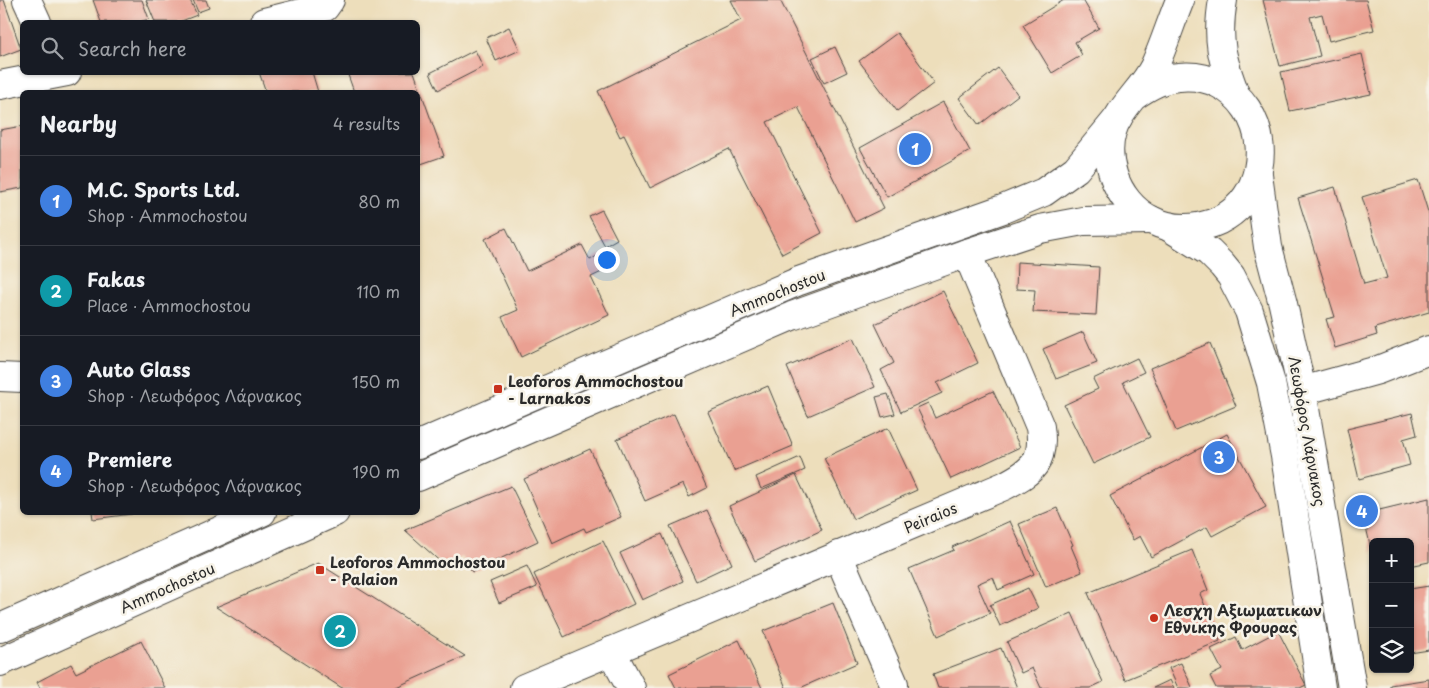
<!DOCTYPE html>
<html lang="en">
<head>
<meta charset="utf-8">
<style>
	:root { --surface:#171b24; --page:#20242c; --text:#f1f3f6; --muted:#9ea1a6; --line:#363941; --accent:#c8321e }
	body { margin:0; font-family:"Playpen Sans",sans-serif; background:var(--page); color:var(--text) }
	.controls { position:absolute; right:15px; bottom:15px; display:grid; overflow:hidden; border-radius:8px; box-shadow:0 1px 4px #0004 }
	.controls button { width:45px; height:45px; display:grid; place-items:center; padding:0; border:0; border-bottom:1px solid var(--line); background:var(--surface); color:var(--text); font:25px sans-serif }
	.you { position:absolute; left:606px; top:259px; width:18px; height:18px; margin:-12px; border:4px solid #fff; border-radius:50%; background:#1a73e8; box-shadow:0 0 0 8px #1a73e833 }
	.badge { display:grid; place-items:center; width:32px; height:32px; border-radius:50%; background:var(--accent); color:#fff; font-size:16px; font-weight:700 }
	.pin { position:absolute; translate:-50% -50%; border:2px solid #fff; box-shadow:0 1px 5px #0006 }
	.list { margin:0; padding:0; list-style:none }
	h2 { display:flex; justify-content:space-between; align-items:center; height:65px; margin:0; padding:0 20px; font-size:21px }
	h2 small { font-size:16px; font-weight:400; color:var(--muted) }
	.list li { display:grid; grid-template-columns:32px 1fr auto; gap:15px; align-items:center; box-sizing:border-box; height:90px; padding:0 20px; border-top:1px solid var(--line) }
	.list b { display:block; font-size:19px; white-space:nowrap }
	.list p { margin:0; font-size:16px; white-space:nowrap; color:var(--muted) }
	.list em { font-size:16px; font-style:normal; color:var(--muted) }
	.icon { flex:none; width:28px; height:28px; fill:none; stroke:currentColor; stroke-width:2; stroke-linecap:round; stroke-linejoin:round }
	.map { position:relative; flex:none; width:1429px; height:688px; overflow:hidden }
	.search { position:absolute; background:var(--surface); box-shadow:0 1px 4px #0004; left:20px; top:20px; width:400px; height:55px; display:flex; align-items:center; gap:12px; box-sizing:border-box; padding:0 18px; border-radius:8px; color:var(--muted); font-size:19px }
	.panel { position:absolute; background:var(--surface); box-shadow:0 1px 4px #0004; left:20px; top:90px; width:400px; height:425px; border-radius:8px }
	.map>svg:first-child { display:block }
	.building { fill:#eaa092 }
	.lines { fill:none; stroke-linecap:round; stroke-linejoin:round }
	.minor-casing { stroke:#484641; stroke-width:30 }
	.major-casing { stroke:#484641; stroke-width:30 }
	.minor { stroke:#fff; stroke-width:28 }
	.major { stroke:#fff; stroke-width:28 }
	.poi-dot { fill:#c8321e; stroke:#f7f3e8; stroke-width:2 }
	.labels { text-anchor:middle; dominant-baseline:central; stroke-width:5; stroke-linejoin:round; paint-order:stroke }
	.street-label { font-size:15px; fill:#2b2b2b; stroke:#f7f3e8 }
	.poi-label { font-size:15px; font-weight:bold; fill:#2b2b2b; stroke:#f7f3e8; text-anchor:start }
</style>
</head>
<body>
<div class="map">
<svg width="1429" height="688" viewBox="0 0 1429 688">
	<rect width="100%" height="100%" fill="#f7f3e8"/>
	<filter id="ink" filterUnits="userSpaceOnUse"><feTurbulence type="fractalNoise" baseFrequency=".02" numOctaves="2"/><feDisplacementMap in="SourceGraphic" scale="10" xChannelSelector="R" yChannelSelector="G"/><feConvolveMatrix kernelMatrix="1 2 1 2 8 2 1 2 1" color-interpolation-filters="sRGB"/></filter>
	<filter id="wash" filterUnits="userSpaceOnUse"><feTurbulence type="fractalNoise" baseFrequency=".0096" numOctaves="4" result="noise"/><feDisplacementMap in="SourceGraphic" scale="20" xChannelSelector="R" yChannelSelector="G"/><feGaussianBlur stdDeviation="1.12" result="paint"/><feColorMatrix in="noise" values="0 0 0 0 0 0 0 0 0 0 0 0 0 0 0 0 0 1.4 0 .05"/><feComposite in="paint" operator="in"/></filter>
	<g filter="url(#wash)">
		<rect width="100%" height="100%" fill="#eddebb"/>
		<g id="blocks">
			<g class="building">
				<path d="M0,0H4L21,49L0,57Z"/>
				<path d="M93,0H142L149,19L139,22H101Z"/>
				<path d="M146,0H190L197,15L179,22H155Z"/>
				<path d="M193,0H206L209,8L198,12Z"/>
				<path d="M731,0H780L884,208L855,222L798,107L767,122L822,233L782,254L729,149L650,188L624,135L620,137L598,91L741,20Z"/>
				<path d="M1064,0H1083L1099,28L1075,42L1082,55L1052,73L1023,25Z"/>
				<path d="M1263,0H1366L1374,30L1329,41L1322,14L1310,17L1320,56L1280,66Z"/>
				<path d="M509,27L520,50L496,61L486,38Z"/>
				<path d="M897,33L934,83L897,111L859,61Z"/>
				<path d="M835,47L847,72L824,83L812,58Z"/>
				<path d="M475,50L483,67L438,90L430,73Z"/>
				<path d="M1362,54L1371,94L1290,111L1281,72Z"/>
				<path d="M998,68L1018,95L979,125L959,98Z"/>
				<path d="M259,72H312L318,92H266Z"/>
				<path d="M347,72H414L444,156L418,165V92H354Z"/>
				<path d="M943,102L970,151L887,197L860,148Z"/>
				<path d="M22,126V188L0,192V130Z"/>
				<path d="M1418,180L1429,215V312L1375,328L1377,335L1335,348L1326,319L1335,317L1298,198L1335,187L1364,284L1387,278L1362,197Z"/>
				<path d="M602,210L617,239L605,246L589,216Z"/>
				<path d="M506,228L527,271L582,245L590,260L601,254L608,269L591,277L609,315L521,357L502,317L518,310L485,239Z"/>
				<path d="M1017,262L1099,267L1096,315L1033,312L1035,290L1016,289Z"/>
				<path d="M943,291L978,363L937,383L942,393L901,412L881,370L894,363L875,324Z"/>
				<path d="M1083,332L1097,363L1056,379L1043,349Z"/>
				<path d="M853,338L875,387L808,416L787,367Z"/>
				<path d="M1210,343L1236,406L1176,431L1150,368Z"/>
				<path d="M1137,358L1144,372L1123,382L1150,437L1093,464L1064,405L1098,389L1093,379Z"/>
				<path d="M768,386L793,446L734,471L708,412Z"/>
				<path d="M993,391L1020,447L951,479L917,408L928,403L935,418Z"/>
				<path d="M888,394L895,414L882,417L876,397Z"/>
				<path d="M1412,413L1417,435L1403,439L1410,465L1359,479L1347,429Z"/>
				<path d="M674,414L707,488L689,497L683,484L645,501L617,439Z"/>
				<path d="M888,428L917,490L853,519L824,458Z"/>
				<path d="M1227,434L1266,507L1212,536L1207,527L1151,557L1140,536L1133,540L1110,496Z"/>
				<path d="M590,449L621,517L586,532L584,528L552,543L524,479Z"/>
				<path d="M800,457L805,470L761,489L756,477Z"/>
				<path d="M796,475L822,530L755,561L729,506Z"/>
				<path d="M511,486L538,541L472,572L462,557L445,566L405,530Z"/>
				<path d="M1429,498V562L1410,566V542H1373L1372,553L1363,514Z"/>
				<path d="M1057,508L1073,545L1071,546L1082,572L1046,587L1019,524Z"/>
				<path d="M707,510L732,564L696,581L670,526Z"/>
				<path d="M92,512H132V514L93,519Z"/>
				<path d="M1010,521L1034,574L998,590L993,577L977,584L990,613L938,636L909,569L954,550L952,547Z"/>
				<path d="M662,534L683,581L642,600L620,553Z"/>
				<path d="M603,541L634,604L564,637L534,574Z"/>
				<path d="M1192,550L1208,590L1200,594L1220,641L1125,680L1088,593Z"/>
				<path d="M318,563L465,656L394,688H342L216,607Z"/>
				<path d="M527,566L537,587L499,603L490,582Z"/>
				<path d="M1429,586V650L1410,653V589Z"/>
				<path d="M1028,588L1038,608L1000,626L990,605Z"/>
				<path d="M833,603L857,663L800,688H786L763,631Z"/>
				<path d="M1072,613L1103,682L1090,688H1041L1032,668L1021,673L1007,642Z"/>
				<path d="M1278,631L1306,685L1300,688H1216L1210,676L1222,670L1211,649L1236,637L1242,650Z"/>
				<path d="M739,640L762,688H676L669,674Z"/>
				<path d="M141,641L165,688H40L37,682L71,664L76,673Z"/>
				<path d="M1001,648L1017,688H938L933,674Z"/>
				<path d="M1181,663L1192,687L1190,688H1178L1169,668Z"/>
				<path d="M1429,679V688H1390V685Z"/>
				<path d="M1170,680L1174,688H1153Z"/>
			</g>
		</g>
	</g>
	<g filter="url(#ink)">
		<use href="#blocks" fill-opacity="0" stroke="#484641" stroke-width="1"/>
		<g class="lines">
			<defs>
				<g id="minor">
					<path d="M27,0L37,22"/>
					<path d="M264,22L325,7L330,0"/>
					<path d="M0,85L67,72"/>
					<path d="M0,377L22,378"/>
					<path d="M1302,391L1378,370L1429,350"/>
					<path d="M838,555L894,684"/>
					<path d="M611,651L631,688"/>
					<path d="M524,688L1004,486C1033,471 1045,462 1040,427L967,253"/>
				</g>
				<g id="major">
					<path d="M1223,0C1216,40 1222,60 1236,96"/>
					<path d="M1134,96C1148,86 1162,78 1179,77C1238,71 1276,132 1253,185C1246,202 1231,216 1213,223C1193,230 1171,230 1151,220C1115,202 1097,152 1119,116C1129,99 1145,85 1154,67C1164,45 1171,22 1180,0"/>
					<path d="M1258,175L1268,247L1283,304L1302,391L1352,688"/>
					<path d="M1169,227L1209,252L1222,265L1231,276L1249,311L1271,383L1285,456L1321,688"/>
					<path d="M418,445L799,281L1003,209L1044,192L1076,169L1118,118"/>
					<path d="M418,477L792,316L967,253L1040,229L1083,221L1151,220"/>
					<path d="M0,628L262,512"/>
					<path d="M0,662L335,512"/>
				</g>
			</defs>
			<use href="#minor" class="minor-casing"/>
			<use href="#major" class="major-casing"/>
			<use href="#minor" class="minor"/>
			<use href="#major" class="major"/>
		</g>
	</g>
	<g class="poi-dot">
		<rect x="493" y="384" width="10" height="10" rx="2.5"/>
		<rect x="315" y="565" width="10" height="10" rx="2.5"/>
		<circle cx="1154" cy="618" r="5"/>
	</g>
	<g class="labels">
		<g class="street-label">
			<text transform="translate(777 292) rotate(-22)">Ammochostou</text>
			<text transform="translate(1308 431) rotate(80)">Λεωφόρος Λάρνακος</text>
			<text transform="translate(930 517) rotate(-23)">Peiraios</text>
			<text transform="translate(167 587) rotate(-24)">Ammochostou</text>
		</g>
		<g class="poi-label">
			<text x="508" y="380">Leoforos Ammochostou<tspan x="508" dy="17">- Larnakos</tspan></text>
			<text x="330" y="561">Leoforos Ammochostou<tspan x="330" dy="17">- Palaion</tspan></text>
			<text x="1164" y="609">Λεσχη Αξιωματικων<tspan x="1164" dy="17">Εθνικης Φρουρας</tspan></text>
		</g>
	</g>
</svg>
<div class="controls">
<button>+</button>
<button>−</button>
<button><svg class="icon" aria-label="layers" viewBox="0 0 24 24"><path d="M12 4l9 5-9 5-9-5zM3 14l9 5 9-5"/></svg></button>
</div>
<div class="you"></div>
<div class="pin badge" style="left:915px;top:149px;background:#3f7fe0">1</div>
<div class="pin badge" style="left:340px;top:631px;background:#0f9aa8">2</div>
<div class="pin badge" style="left:1219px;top:457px;background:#3f7fe0">3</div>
<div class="pin badge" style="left:1362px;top:511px;background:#3f7fe0">4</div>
<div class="search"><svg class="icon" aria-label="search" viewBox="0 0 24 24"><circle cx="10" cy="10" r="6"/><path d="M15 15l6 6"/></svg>Search here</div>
<section class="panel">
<h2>Nearby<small>4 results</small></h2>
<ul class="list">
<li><span class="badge" style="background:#3f7fe0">1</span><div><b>M.C. Sports Ltd.</b><p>Shop · Ammochostou</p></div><em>80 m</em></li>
<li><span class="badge" style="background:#0f9aa8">2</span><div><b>Fakas</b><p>Place · Ammochostou</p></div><em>110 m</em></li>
<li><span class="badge" style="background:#3f7fe0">3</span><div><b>Auto Glass</b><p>Shop · Λεωφόρος Λάρνακος</p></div><em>150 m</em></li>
<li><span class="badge" style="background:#3f7fe0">4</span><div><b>Premiere</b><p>Shop · Λεωφόρος Λάρνακος</p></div><em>190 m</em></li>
</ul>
</section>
</div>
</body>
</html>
